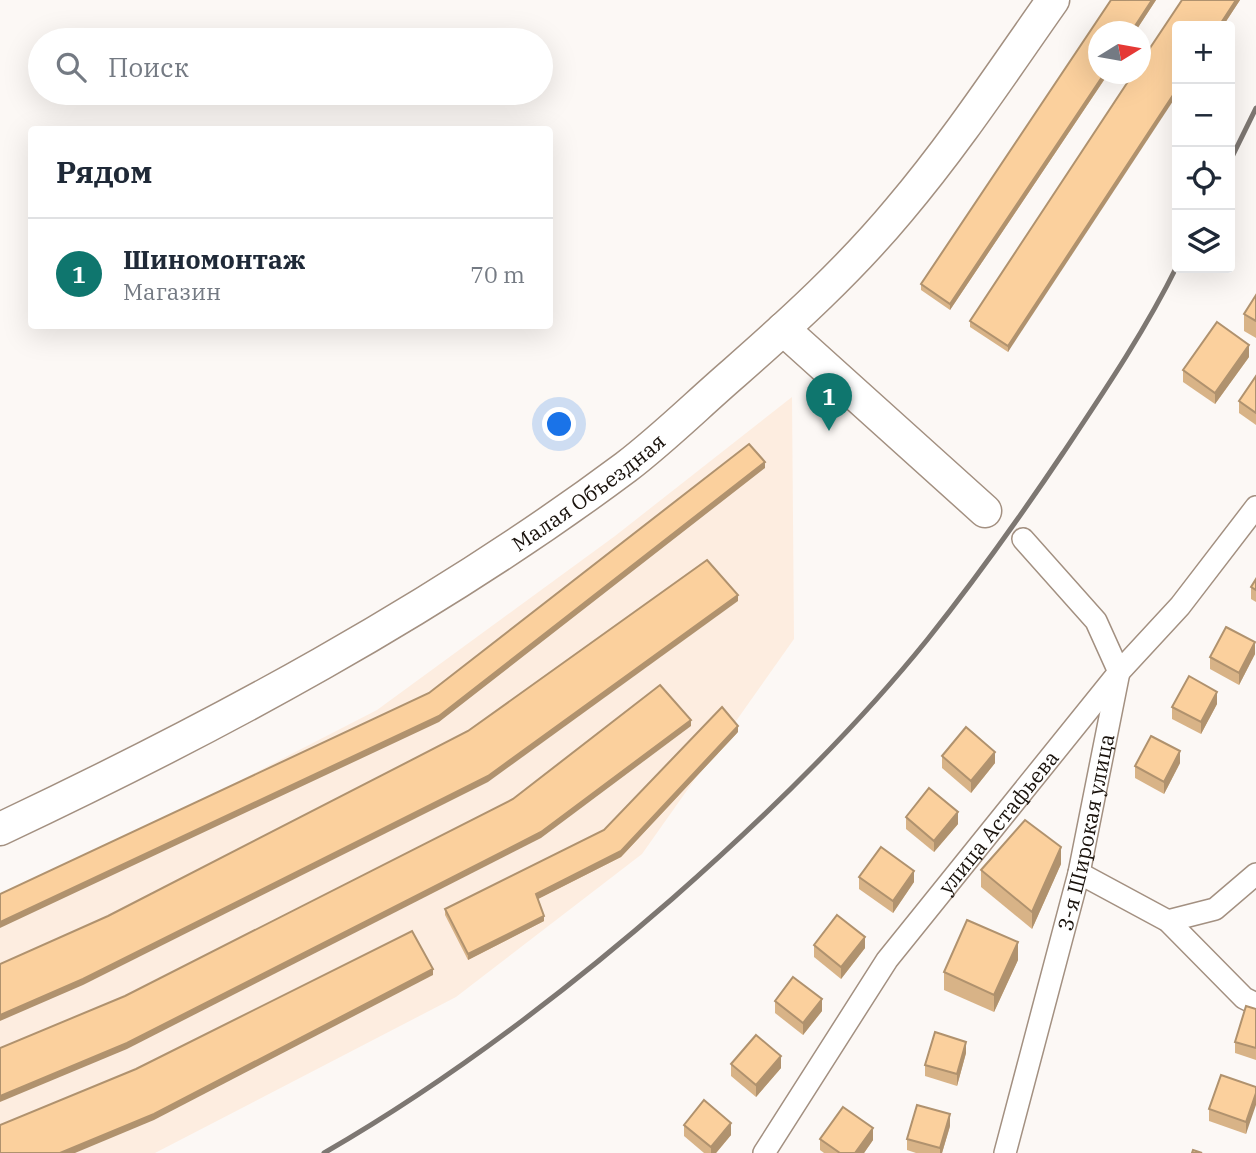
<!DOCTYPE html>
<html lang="ru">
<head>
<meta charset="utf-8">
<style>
	:root { --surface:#fff; --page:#f2f2f3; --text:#1f2937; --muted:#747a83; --line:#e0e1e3; --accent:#0f766e }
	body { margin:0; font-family:"IBM Plex Serif",serif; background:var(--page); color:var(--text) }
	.controls { position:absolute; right:21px; top:21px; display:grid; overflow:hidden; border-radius:7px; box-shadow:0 7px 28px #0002 }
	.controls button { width:63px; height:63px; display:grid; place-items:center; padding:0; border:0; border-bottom:2px solid var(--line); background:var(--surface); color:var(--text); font:35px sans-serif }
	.compass { position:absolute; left:1088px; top:21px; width:63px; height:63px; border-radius:50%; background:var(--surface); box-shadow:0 7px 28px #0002; rotate:79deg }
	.you { position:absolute; left:560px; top:425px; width:24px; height:24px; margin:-18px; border:5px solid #fff; border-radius:50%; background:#1a73e8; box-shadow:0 0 0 10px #1a73e833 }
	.badge { display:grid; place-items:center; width:46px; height:46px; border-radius:50%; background:var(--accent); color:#fff; font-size:23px; font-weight:700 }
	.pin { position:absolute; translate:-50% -58px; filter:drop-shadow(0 2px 4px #0008) }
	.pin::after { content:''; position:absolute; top:37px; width:24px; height:21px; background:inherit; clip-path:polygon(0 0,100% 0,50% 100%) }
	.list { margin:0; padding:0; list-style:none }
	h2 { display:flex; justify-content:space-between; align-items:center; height:91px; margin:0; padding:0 28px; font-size:30px }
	h2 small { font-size:23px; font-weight:400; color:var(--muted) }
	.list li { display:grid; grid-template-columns:46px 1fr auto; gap:21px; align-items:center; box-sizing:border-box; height:112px; padding:0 28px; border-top:2px solid var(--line) }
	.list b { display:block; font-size:26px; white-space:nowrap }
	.list p { margin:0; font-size:23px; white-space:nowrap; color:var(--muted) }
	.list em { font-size:23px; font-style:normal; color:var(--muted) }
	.icon { flex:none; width:38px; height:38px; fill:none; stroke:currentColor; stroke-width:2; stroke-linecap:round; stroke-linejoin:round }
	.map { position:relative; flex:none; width:1256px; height:1153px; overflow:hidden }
	.search { position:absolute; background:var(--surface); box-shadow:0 7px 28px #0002; left:28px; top:28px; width:525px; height:77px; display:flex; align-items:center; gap:18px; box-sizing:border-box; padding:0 24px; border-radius:38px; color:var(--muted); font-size:26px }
	.panel { position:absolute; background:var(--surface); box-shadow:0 7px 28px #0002; left:28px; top:126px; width:525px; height:203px; border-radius:7px }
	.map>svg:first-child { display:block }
	.built { fill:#fdede0 }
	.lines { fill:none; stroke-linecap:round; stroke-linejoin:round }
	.street-casing { stroke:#a39081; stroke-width:24 }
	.secondary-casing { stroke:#a39081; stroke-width:35 }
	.street { stroke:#fff; stroke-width:21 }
	.secondary { stroke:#fff; stroke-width:32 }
	.rail { stroke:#7d7772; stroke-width:5 }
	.wall { fill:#d8b387 }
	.shaded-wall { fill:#b0926e }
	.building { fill:#fbd09d; stroke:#b0926e; stroke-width:2 }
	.labels { text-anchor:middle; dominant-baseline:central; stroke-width:7; stroke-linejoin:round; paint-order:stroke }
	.street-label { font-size:21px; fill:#19120c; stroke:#fcf8f5 }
</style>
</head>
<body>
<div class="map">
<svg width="1256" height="1153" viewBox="0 0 1256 1153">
	<rect width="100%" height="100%" fill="#fcf8f5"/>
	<path class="built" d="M792,397L794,639L642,854L456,997L155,1153H0V897L31,888L377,710L615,536Z"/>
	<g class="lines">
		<defs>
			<g id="street">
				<path d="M1079,873L1168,921L1244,998L1256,1004"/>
				<path d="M1168,921L1215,909L1256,874"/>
				<path id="s1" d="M764,1153L887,960L1119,672L1180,606L1256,507"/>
				<path id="s2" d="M1005,1153L1079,873L1119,672L1096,621L1023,539"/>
			</g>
			<g id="secondary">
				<path d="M783,329L985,511"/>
				<path id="s3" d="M0,829C214,728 436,609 626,467C664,438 698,404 734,373C792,322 850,269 899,210C955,144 1003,71 1053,0"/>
			</g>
		</defs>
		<use href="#street" class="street-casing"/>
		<use href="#secondary" class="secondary-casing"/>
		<use href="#street" class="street"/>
		<use href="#secondary" class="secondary"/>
		<g class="rail">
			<path d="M1230,161L1256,108"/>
			<path d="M324,1153C449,1081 564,993 672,899C763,819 851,734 927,640C975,580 1020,517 1063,453C1103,393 1145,331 1177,266"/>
		</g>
	</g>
	<g class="wall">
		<path d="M1111,0H1156L1135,32H1098V74H1108L950,310L921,290V284Z"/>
		<path d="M1182,0H1240L1223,26H1177L1008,352L970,327V321Z"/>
		<path d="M1256,295V338L1244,331V314Z"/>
		<path d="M1249,357L1215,404L1183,382V370Z"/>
		<path d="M1256,376V425L1239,413V401Z"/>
		<path d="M1256,579V602L1251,599V587Z"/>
		<path d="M1255,654L1239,685L1210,669V657Z"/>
		<path d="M1217,704L1201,734L1172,719V707Z"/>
		<path d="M738,732L621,857L538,899L544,921L468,960L445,915V909L604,830Z"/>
		<path d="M942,756L995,763L971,793L942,768Z"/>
		<path d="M1180,763L1164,794L1135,778V766Z"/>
		<path d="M906,817L958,824L934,852L906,829Z"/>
		<path d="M1061,864L1032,929L981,887V870Z"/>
		<path d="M859,877L914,882L893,913L859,889Z"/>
		<path d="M814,945L865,948L841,979L814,957Z"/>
		<path d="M1018,960L994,1012L944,990V972Z"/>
		<path d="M775,1001L822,1011L803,1035L775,1013Z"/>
		<path d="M1256,1009V1060L1235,1053V1042Z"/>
		<path d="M966,1053L957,1086L925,1076V1065Z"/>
		<path d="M731,1064L781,1068L756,1097L731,1076Z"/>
		<path d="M1256,1087L1246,1134L1209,1121V1109Z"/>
		<path d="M684,1125L731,1135L716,1153H704L684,1136Z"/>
		<path d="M950,1126L942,1153H916L907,1150V1139Z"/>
		<path d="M820,1139L873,1140L864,1153H824L820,1150Z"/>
	</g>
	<g class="shaded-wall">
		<path d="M1152,0H1156L1135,32H1131Z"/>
		<path d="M1236,0H1240L1223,26H1219Z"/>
		<path d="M1104,74H1108L950,310V304Z"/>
		<path d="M1177,89V95L1008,352V346Z"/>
		<path d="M1249,345V357L1215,404V393Z"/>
		<path d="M765,462V468L439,722L0,928V922L439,716Z"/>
		<path d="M738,595V601L488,782L83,985L0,1021V1015Z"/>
		<path d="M1255,642V654L1239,685V673Z"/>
		<path d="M1217,692V704L1201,734V722Z"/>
		<path d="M691,720V726L541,838L127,1049L0,1102V1096Z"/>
		<path d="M738,726V732L621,857L536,900V894Z"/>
		<path d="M1180,751V763L1164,794V782Z"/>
		<path d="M995,752V763L971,793V781Z"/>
		<path d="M958,812V824L934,852V841Z"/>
		<path d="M1061,847V864L1032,929V912Z"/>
		<path d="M914,871V882L893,913V901Z"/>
		<path d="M544,916V921L468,960V954Z"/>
		<path d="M865,937V948L841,979V967Z"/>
		<path d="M1018,942V960L994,1012V995Z"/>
		<path d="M433,969V975L154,1120L75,1153H60Z"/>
		<path d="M822,999V1011L803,1035V1023Z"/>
		<path d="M966,1042V1053L957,1086V1074Z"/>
		<path d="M781,1056V1068L756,1097V1085Z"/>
		<path d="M1256,1093V1105L1246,1134V1122Z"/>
		<path d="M950,1114V1126L942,1153H940V1148Z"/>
		<path d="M731,1123V1135L716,1153H711V1147Z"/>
		<path d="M873,1128V1140L864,1153H855Z"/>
	</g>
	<g class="building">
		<path d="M1111,0H1152L1131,32H1098V74H1104L950,304L921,284Z"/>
		<path d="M1182,0H1236L1219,26H1177V89L1008,346L970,321L1133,74H1140V63Z"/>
		<path d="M1256,295V321L1244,314Z"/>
		<path d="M1217,322L1249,345L1215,393L1183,370Z"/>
		<path d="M1256,376V413L1239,401Z"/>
		<path d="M749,444L765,462L439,716L0,922V894L429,693Z"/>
		<path d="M707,560L738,595L488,776L83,979L0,1015V964L108,916L468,731Z"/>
		<path d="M1256,579V590L1251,587Z"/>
		<path d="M1226,627L1255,642L1239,673L1210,657Z"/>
		<path d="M1189,676L1217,692L1201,722L1172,707Z"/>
		<path d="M660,685L691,720L541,832L127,1043L0,1096V1048L125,996L513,799Z"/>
		<path d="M722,707L738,726L621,851L536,894L544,916L468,954L445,909L604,830Z"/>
		<path d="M966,727L995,752L971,781L942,756Z"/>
		<path d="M1151,736L1180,751L1164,782L1135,766Z"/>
		<path d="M929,788L958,812L934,841L906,817Z"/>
		<path d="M1025,820L1061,847L1032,912L981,870Z"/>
		<path d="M881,847L914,871L893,901L859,877Z"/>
		<path d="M837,915L865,937L841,967L814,945Z"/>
		<path d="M967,920L1018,942L994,995L944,972Z"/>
		<path d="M412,931L433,969L154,1114L60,1153H0V1125L136,1069Z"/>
		<path d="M793,977L822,999L803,1023L775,1001Z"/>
		<path d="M1246,1006L1256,1009V1048L1235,1042Z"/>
		<path d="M935,1032L966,1042L957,1074L925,1065Z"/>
		<path d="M756,1035L781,1056L756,1085L731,1064Z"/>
		<path d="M1221,1075L1256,1087V1093L1246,1122L1209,1109Z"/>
		<path d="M704,1100L731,1123L711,1147L684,1125Z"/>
		<path d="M917,1105L950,1114L940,1148L907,1139Z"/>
		<path d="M843,1107L873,1128L855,1153H840L820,1139Z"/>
		<path d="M1193,1150L1202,1153H1192Z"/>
	</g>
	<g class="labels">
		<g class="street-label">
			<text stroke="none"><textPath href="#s3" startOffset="679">Малая Объездная</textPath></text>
			<text stroke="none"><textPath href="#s1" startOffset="406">улица Астафьева</textPath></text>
			<text stroke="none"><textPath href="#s2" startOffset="331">3-я Широкая улица</textPath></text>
		</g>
	</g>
</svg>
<div class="controls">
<button>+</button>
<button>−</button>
<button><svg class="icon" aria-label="locate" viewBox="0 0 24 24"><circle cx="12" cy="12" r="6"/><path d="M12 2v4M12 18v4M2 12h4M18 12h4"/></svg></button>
<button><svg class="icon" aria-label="layers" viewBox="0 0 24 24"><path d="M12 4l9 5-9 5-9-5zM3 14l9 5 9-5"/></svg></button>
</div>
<svg class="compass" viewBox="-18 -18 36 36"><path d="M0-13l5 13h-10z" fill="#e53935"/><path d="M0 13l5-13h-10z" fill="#747a83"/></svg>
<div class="you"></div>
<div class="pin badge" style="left:829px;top:431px">1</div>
<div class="search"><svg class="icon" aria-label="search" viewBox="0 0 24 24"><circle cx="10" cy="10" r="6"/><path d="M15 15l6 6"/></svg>Поиск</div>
<section class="panel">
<h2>Рядом<small></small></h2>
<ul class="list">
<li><span class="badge">1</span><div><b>Шиномонтаж</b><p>Магазин</p></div><em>70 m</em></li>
</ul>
</section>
</div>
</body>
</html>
